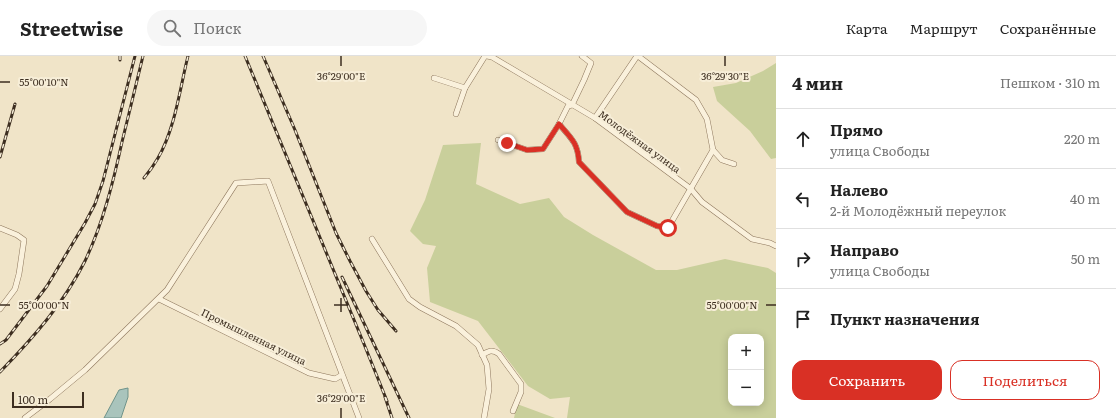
<!DOCTYPE html>
<html lang="ru">
<head>
<meta charset="utf-8">
<style>
	:root { --surface:#fff; --page:#f6f6f6; --text:#222; --muted:#767676; --line:#e0e0e0; --accent:#d93025 }
	body { margin:0; font-family:Literata,serif; background:var(--page); color:var(--text) }
	.controls { position:absolute; right:12px; bottom:12px; display:grid; overflow:hidden; border-radius:8px; box-shadow:0 2px 10px #0003 }
	.controls button { width:36px; height:36px; display:grid; place-items:center; padding:0; border:0; border-bottom:1px solid var(--line); background:var(--surface); color:var(--text); font:20px sans-serif }
	.scale { position:absolute; left:12px; bottom:10px; width:72px; box-sizing:border-box; padding-left:4px; border:2px solid #3d2e20; border-top:0; font-size:11px; line-height:14px; white-space:nowrap; color:#3d2e20; -webkit-text-stroke:3px #f7eed8; paint-order:stroke }
	.stop { position:absolute; width:12px; height:12px; margin:-9px; border:3px solid #d93025; border-radius:50%; background:#fff }
	.stop.end { background:#d93025; border-color:#fff; box-shadow:0 1px 4px #0008 }
	.list { margin:0; padding:0; list-style:none }
	h2 { display:flex; justify-content:space-between; align-items:center; height:52px; margin:0; padding:0 16px; font-size:17px }
	h2 small { font-size:13px; font-weight:400; color:var(--muted) }
	.list li { display:grid; grid-template-columns:26px 1fr auto; gap:12px; align-items:center; box-sizing:border-box; height:60px; padding:0 16px; border-top:1px solid var(--line) }
	.list b { display:block; font-size:15px; white-space:nowrap }
	.list p { margin:0; font-size:13px; white-space:nowrap; color:var(--muted) }
	.list em { font-size:13px; font-style:normal; color:var(--muted) }
	.actions { display:flex; gap:8px; padding:12px 16px }
	.actions a { flex:1; padding:9px 0; border:1px solid var(--accent); border-radius:12px; text-align:center; font-size:14px; color:var(--accent) }
	.actions .main { background:var(--accent); color:#fff }
	.icon { flex:none; width:22px; height:22px; fill:none; stroke:currentColor; stroke-width:2; stroke-linecap:round; stroke-linejoin:round }
	.map { position:relative; flex:none; width:776px; height:362px; overflow:hidden }
	header { display:flex; align-items:center; gap:24px; box-sizing:border-box; height:56px; padding:0 20px; background:var(--surface); border-bottom:1px solid var(--line) }
	header strong { font-size:19px }
	nav { display:flex; gap:22px; margin-inline-start:auto; font-size:14px }
	.search { width:280px; height:36px; background:var(--page); display:flex; align-items:center; gap:10px; box-sizing:border-box; padding:0 14px; border-radius:22px; color:var(--muted); font-size:15px }
	main { display:flex }
	aside { flex:1; background:var(--surface) }
	.map>svg:first-child { display:block }
	.green { fill:#c9cf9b; fill-rule:evenodd }
	.water { fill:#a9c4bc; stroke:#6f938a }
	.lines { fill:none; stroke-linecap:round; stroke-linejoin:round }
	.minor-casing { stroke:#8d765c; stroke-width:6 }
	.minor { stroke:#faf1dc; stroke-width:5 }
	.rail-casing { stroke:#3d2e20; stroke-width:3 }
	.rail { stroke:#f7eed8; stroke-width:1.5; stroke-dasharray:4.5; stroke-linecap:butt }
	.route { stroke:#d93025; stroke-width:5 }
	.ticks { fill:none; stroke:#3d2e20; stroke-width:1.5 }
	.labels { text-anchor:middle; dominant-baseline:central; stroke-width:4; stroke-linejoin:round; paint-order:stroke }
	.street-label { font-size:10px; fill:#3d2e20; stroke:#f7eed8 }
	.ticks-label { font-size:10px; text-anchor:middle; fill:#3d2e20; stroke:#f7eed8; stroke-width:4; stroke-linejoin:round; paint-order:stroke }
</style>
</head>
<body>
<header>
<strong>Streetwise</strong>
<div class="search"><svg class="icon" aria-label="search" viewBox="0 0 24 24"><circle cx="10" cy="10" r="6"/><path d="M15 15l6 6"/></svg>Поиск</div>
<nav><a>Карта</a><a>Маршрут</a><a>Сохранённые</a></nav>
</header>
<main>
<div class="map">
<svg width="776" height="362" viewBox="0 0 776 362">
	<rect width="100%" height="100%" fill="#f0e4c8"/>
	<g class="green">
		<path d="M776,7V102L771,103L750,75L717,45L713,31L736,27L763,15Z"/>
		<path d="M481,87L476,128L520,148L549,142L564,161L593,179L656,214H677L725,203L768,212L776,217V362H567L570,341L550,343L528,330L478,265L430,246L427,212L436,190L423,188L410,175L425,144L443,89ZM731,281H761V347H731Z"/>
		<path d="M517,348L555,362H514Z"/>
	</g>
	<path class="water" d="M128,332V341L121,362H104L119,334Z"/>
	<g class="lines">
		<defs>
			<g id="minor">
				<path d="M487,0L492,1L595,62L691,133L702,146L752,183L770,187L776,190"/>
				<path d="M638,0L696,44L707,63L713,94L722,104L734,108"/>
				<path d="M434,22L465,32"/>
				<path d="M456,58L465,32L485,0"/>
				<path d="M595,62L637,0"/>
				<path d="M559,68C571,82 578,87 579,106L627,156L657,170L668,172L713,94"/>
				<path d="M498,84L527,94L543,93L559,68L568,50L572,49L584,24L591,7L582,0"/>
				<path d="M0,172L17,179L24,184L19,218L15,233L0,253"/>
				<path d="M372,183L409,243L420,251L456,270L478,289L487,309L489,333L484,362"/>
				<path d="M159,243L309,317L335,323L342,319"/>
				<path d="M482,299C489,295 492,293 499,298L521,328V336L513,355"/>
				<path d="M25,362L50,343L85,314L167,234L236,127L268,125L359,362"/>
			</g>
		</defs>
		<use href="#minor" class="minor-casing"/>
		<use href="#minor" class="minor"/>
		<defs>
			<g id="rail">
				<path d="M245,0L364,288L387,345"/>
				<path d="M263,0L295,74L336,177L350,205L366,235L378,254L396,275"/>
				<path d="M120,4V0"/>
				<path d="M0,101L15,48"/>
				<path d="M144,122C149,116 154,109 158,102C175,73 180,32 188,0"/>
				<path d="M342,221L409,362"/>
				<path d="M0,288L6,284L47,230L85,167L95,148L103,125L135,0"/>
				<path d="M0,316C33,282 64,247 85,205C103,167 113,127 122,86C129,57 136,29 143,0"/>
				<path d="M385,341L392,362"/>
			</g>
		</defs>
		<use href="#rail" class="rail-casing"/>
		<use href="#rail" class="rail"/>
	</g>
	<g class="lines">
		<path class="route" d="M507,87L527,94L543,93L559,68C571,82 578,87 579,106L627,156L657,170L668,172"/>
	</g>
	<path class="ticks" d="M341,0V10M725,0V10M0,26H10M341,242V256M0,249H10M334,249H348M766,249H776M341,352V362"/>
	<g class="labels">
		<g class="street-label">
			<text transform="translate(640 85) rotate(36)">Молодёжная улица</text>
			<text transform="translate(254 280) rotate(26)">Промышленная улица</text>
		</g>
	</g>
	<g class="ticks-label">
		<text x="341" y="24">36°29'00"E</text>
		<text x="725" y="24">36°29'30"E</text>
		<text x="44" y="30">55°00'10"N</text>
		<text x="44" y="253">55°00'00"N</text>
		<text x="732" y="253">55°00'00"N</text>
		<text x="341" y="346">36°29'00"E</text>
	</g>
</svg>
<div class="controls">
<button>+</button>
<button>−</button>
</div>
<div class="scale">100 m</div>
<div class="stop" style="left:668px;top:172px"></div>
<div class="stop end" style="left:507px;top:87px"></div>
</div>
<aside>
<h2>4 мин<small>Пешком · 310 m</small></h2>
<ul class="list">
<li><svg class="icon" aria-label="ahead" viewBox="0 0 24 24"><path d="M12 20V5M6 11l6-6 6 6"/></svg><div><b>Прямо</b><p>улица Свободы</p></div><em>220 m</em></li>
<li><svg class="icon" aria-label="left" viewBox="0 0 24 24"><path d="M17 20v-9H6M10 6l-5 5 5 5"/></svg><div><b>Налево</b><p>2-й Молодёжный переулок</p></div><em>40 m</em></li>
<li><svg class="icon" aria-label="right" viewBox="0 0 24 24"><path d="M7 20v-9h11M14 6l5 5-5 5"/></svg><div><b>Направо</b><p>улица Свободы</p></div><em>50 m</em></li>
<li><svg class="icon" aria-label="arrive" viewBox="0 0 24 24"><path d="M6 21V4h12l-3 4 3 4H6"/></svg><div><b>Пункт назначения</b></div></li>
</ul>
<div class="actions"><a class="main">Сохранить</a><a>Поделиться</a></div>
</aside>
</main>
</body>
</html>
